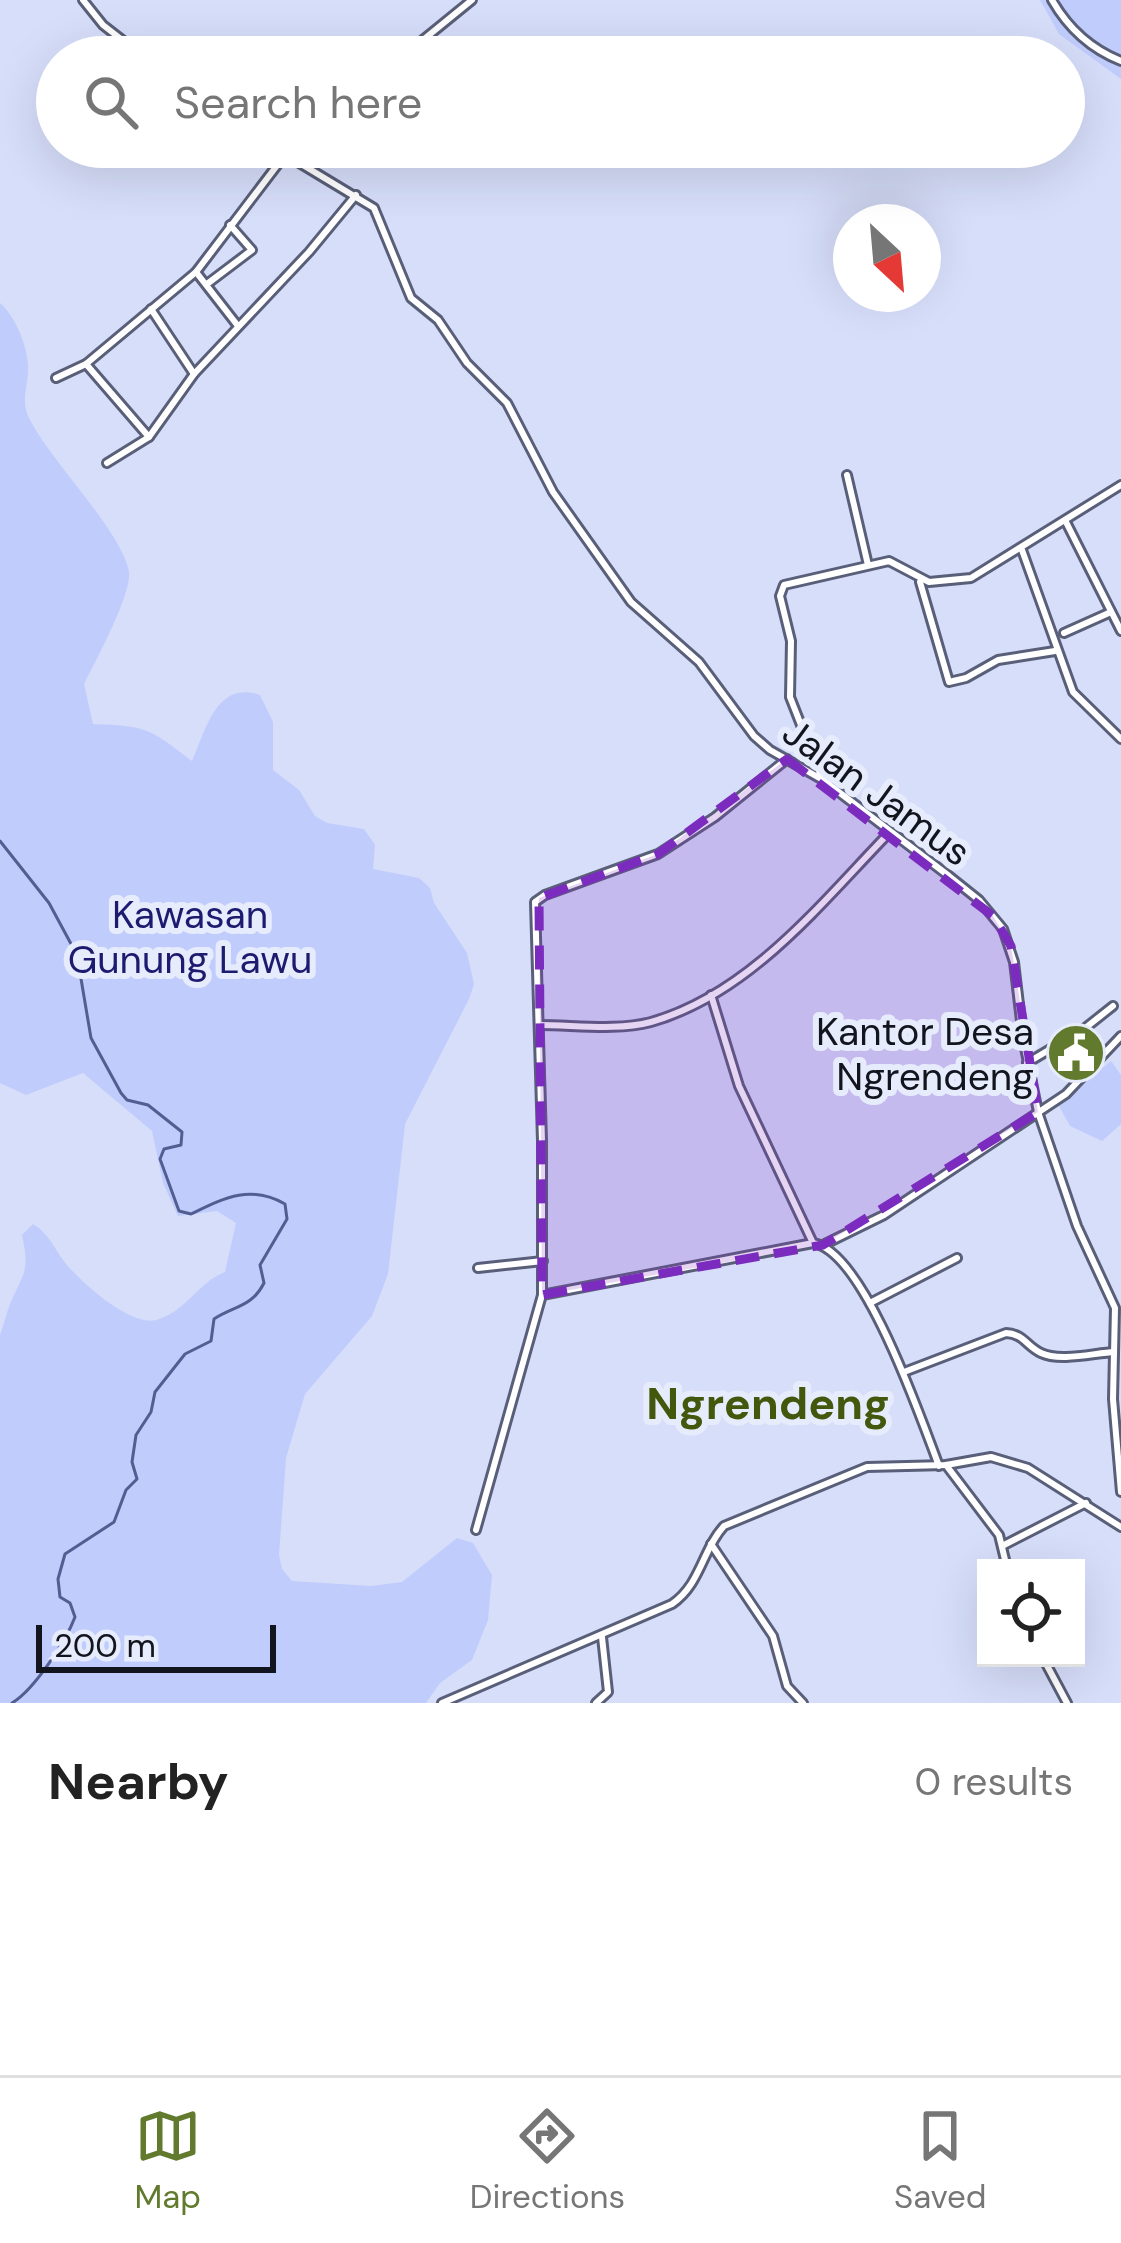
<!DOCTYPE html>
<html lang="en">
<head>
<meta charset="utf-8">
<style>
	:root { --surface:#fff; --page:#f2f2f2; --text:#222; --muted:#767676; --line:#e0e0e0; --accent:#617a2d }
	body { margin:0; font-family:"DM Sans",sans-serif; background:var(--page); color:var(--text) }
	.controls { position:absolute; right:36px; bottom:36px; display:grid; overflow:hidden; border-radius:0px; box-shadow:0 12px 48px #0002 }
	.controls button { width:108px; height:108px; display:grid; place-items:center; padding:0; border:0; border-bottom:3px solid var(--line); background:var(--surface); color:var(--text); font:60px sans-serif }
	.compass { position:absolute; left:833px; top:204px; width:108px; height:108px; border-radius:50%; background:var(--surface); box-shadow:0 12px 48px #0002; rotate:154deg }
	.scale { position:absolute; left:36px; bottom:30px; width:240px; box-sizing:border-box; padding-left:12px; border:6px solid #12141e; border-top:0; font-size:33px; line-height:42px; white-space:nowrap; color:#12141e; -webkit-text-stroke:9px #e7ecfd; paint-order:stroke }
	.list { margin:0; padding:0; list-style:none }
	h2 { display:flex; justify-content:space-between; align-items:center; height:156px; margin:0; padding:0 48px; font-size:51px }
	h2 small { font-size:39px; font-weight:400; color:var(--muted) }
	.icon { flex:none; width:66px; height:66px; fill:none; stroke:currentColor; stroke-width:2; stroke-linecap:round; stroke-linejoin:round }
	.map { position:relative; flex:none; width:1121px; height:1703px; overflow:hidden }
	.search { position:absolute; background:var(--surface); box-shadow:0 12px 48px #0002; left:36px; right:36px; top:36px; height:132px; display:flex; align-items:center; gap:30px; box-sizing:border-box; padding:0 42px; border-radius:66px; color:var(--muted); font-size:45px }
	.sheet { height:372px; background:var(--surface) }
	nav { display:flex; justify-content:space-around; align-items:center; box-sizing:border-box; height:168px; border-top:3px solid var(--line); background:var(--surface); font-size:33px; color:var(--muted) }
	nav a { display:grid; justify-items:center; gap:6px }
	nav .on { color:var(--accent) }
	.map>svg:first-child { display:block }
	.green { fill:#c0ccfc }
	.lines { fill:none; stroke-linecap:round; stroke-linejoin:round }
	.stream { stroke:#525d92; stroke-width:3 }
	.street-casing { stroke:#595f78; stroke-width:12 }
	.street { stroke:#fff; stroke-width:6 }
	.marked { fill:#7b2cbf; fill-opacity:0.2; stroke:#7b2cbf; stroke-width:9; stroke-dasharray:24 15; stroke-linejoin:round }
	.labels { text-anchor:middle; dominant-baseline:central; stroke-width:12; stroke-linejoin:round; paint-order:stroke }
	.street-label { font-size:39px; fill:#12141e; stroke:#e7ecfd }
	.park-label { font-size:39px; fill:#1c1b6f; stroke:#e7ecfd }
	.poi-label { font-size:39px; fill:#12141e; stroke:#e7ecfd; text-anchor:end }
	.quarter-label { font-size:45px; font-weight:bold; fill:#42580d; stroke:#e7ecfd }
</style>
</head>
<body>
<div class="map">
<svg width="1121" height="1703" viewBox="0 0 1121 1703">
	<rect width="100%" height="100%" fill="#d7defa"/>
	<g class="green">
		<path d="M1040,0H1121V79L1059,34Z"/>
		<path d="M0,303C16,317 29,349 28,370C28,386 21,400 28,416C49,460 122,531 129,572C132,594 95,662 84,684L93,724C147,726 149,728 192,761C206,730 216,680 260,695L273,722V770L299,790L315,816L327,823L364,829L375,845L373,869L419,878L430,888L434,903L467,953L474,984L469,999L405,1124L388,1274L372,1316L305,1394L286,1458L279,1555L282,1569L292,1581L371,1586L402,1582L457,1538L473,1543L492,1575L488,1620L472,1660L440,1683L426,1703H0V1335C4,1325 6,1314 10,1304C24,1272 30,1272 22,1235L33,1224C49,1234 53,1246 63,1260C78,1280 130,1327 156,1320C186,1312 197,1283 225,1272L236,1223L217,1211L178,1216L163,1183L152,1131L83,1073L26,1095L0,1083Z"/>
		<path d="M1111,1061L1121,1075V1124L1102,1141L1070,1126L1058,1104Z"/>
	</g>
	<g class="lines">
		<path class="stream" d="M0,841L49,903L77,955L91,1038L121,1093L127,1100L148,1105L182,1132L181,1145L164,1149L160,1159L179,1211L191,1214C224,1198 250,1184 285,1204L287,1219L260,1265L264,1283C252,1307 234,1306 214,1319L211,1341L185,1354L155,1392L151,1412L136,1435L132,1462L137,1479L126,1490L114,1522L65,1554L58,1579L60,1597L70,1603L75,1617C66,1641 34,1690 12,1703"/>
		<defs>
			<g id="street">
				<path d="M83,0L103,25L144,57"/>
				<path d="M1052,0C1068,28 1091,49 1121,61"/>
				<path d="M402,57L472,0"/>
				<path d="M273,147L374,208L411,298L438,320L467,363L507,403L553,492L631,602L699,662L754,736L770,750L823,780L949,876L979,900L1003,929L1014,962L1023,1038L1038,1112L1077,1226L1115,1308L1113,1399L1121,1492"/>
				<path d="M196,272L238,326"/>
				<path d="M207,284L252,250L230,225"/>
				<path d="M151,309L194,374"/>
				<path d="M86,364L149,437L194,374L309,252L356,195"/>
				<path d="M56,378L86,364L196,272L291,147"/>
				<path d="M107,463L149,437"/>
				<path d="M847,475L868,565"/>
				<path d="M1066,522L1121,631"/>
				<path d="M1022,550L1073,692L1121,739"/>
				<path d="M920,582L949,682L966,678L998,660L1055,651"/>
				<path d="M1064,633L1111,612"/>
				<path d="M821,776L790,697L791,641L780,596L784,585L889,561L929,582L971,578L1121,485"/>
				<path d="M711,995L739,1086L813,1243C864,1251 921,1419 939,1466"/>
				<path d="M539,1025C575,1025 617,1031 651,1022C750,994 821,903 889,833"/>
				<path d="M1027,1063L1084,1029L1113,1006"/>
				<path d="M823,1245L884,1215L1066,1094L1121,1036"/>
				<path d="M478,1268L543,1261"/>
				<path d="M542,1295L813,1243"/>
				<path d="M870,1303L957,1258"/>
				<path d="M904,1372L1006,1333C1024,1334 1026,1346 1041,1353C1060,1362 1094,1353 1114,1352"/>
				<path d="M946,1465L999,1535L1007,1568"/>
				<path d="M476,1530L542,1295V1141L535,902L545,895L658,854L715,817L787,759"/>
				<path d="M711,1544L773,1636L787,1686L803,1703"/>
				<path d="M1004,1545L1086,1503"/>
				<path d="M1043,1658L1067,1703"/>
				<path d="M442,1703L672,1604C701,1584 702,1550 724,1526L867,1467L946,1465L991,1457L1028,1468L1121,1527"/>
				<path d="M596,1703L608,1692L602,1637"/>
			</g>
		</defs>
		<use href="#street" class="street-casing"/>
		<use href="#street" class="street"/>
	</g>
	<path class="marked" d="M787,759L993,916L1011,946L1038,1112L823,1245L542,1295L539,898L658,854Z"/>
	<defs>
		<symbol id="civic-disc" viewBox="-11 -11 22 22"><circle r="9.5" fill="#617a2d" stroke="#e7ecfd"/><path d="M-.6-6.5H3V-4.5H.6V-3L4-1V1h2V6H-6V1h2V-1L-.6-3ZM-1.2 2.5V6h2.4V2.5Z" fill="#fff"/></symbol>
	</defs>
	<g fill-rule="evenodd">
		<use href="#civic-disc" x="1043" y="1020" width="66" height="66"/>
	</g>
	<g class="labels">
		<g class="street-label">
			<text transform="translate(877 792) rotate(36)">Jalan Jamus</text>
		</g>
		<g class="park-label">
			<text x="190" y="914">Kawasan<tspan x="190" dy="45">Gunung Lawu</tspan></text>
		</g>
		<g class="poi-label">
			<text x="1034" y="1031">Kantor Desa<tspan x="1034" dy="45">Ngrendeng</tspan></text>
		</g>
		<g class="quarter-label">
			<text x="768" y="1403">Ngrendeng</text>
		</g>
	</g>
</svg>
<div class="controls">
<button><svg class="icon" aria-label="locate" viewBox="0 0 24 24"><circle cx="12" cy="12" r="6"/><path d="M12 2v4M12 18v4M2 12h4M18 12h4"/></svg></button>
</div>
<svg class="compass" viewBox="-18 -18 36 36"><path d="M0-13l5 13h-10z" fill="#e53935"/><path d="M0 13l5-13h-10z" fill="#767676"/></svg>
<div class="scale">200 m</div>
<div class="search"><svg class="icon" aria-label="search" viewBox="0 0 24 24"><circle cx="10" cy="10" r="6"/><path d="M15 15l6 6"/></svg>Search here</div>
</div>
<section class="sheet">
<h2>Nearby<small>0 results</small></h2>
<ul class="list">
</ul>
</section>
<nav>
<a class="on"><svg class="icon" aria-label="map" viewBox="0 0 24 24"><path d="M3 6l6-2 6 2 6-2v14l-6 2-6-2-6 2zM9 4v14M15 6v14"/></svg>Map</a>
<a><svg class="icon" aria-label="directions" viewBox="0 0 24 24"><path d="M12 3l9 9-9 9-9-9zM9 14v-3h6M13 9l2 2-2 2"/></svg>Directions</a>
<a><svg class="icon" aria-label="saved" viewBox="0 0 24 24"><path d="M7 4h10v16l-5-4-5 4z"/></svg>Saved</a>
</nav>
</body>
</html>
